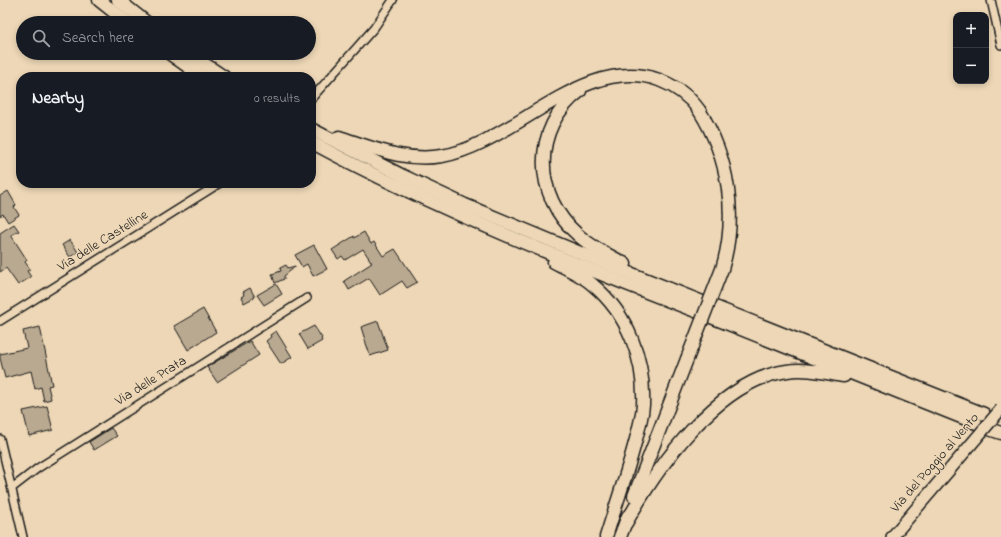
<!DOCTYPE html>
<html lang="en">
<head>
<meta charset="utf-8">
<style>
	:root { --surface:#171b24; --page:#20242c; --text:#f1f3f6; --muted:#9ea1a6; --line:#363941 }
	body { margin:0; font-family:"Indie Flower",sans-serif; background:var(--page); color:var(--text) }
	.controls { position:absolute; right:12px; top:12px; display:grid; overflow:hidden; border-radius:8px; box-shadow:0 2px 6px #0003 }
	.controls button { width:36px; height:36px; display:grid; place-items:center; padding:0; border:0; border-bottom:1px solid var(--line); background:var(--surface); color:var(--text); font:20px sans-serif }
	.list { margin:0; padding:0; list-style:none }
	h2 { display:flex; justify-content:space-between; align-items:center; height:52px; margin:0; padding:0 16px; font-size:17px }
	h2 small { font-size:13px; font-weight:400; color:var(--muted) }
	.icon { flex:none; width:22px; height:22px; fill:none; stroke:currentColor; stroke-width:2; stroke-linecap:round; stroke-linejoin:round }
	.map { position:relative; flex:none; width:1001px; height:537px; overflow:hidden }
	.search { position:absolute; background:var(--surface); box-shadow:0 2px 6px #0003; left:16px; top:16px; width:300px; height:44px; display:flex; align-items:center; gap:10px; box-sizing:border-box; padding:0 14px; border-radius:22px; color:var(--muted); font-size:15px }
	.panel { position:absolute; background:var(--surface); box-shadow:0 2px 6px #0003; left:16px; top:72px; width:300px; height:116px; border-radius:16px }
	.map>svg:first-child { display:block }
	.building { fill:#b9a990; stroke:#1c1c1c }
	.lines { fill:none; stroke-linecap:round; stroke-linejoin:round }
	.minor-casing { stroke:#1c1c1c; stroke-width:10 }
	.secondary-casing { stroke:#1c1c1c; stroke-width:14 }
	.trunk-casing { stroke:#1c1c1c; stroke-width:15 }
	.minor { stroke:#edd7b6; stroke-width:7 }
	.secondary { stroke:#edd7b6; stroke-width:11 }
	.trunk { stroke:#edd7b6; stroke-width:12 }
	.secondary-bridge-casing { stroke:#1c1c1c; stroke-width:14; stroke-linecap:butt }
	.trunk-bridge-casing { stroke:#1c1c1c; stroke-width:15; stroke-linecap:butt }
	.secondary-bridge { stroke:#edd7b6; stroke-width:11 }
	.trunk-bridge { stroke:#edd7b6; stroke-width:12 }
	.labels { text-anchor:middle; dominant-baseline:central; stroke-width:3; stroke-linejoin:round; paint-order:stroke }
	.street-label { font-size:14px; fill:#1c1c1c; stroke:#edd7b6 }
</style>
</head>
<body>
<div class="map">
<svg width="1001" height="537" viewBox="0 0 1001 537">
	<rect width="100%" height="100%" fill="#edd7b6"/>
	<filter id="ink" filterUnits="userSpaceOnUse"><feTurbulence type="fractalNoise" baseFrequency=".025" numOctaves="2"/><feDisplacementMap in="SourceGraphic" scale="8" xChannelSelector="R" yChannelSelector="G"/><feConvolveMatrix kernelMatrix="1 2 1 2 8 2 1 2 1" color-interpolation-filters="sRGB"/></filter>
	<g filter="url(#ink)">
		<g class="building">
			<path d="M8,191L16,205L14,207L19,215L8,222L3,214L0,216V196Z"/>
			<path d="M14,224L19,231L11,235L27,260L25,262L30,269L27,271L31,277L18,285L6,268L0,272V233Z"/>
			<path d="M364,232L371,244L374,242L383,256L395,249L417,282L407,288L402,281L380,295L369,278L349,290L344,281L372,263L363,249L345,260L342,256L338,259L332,250L354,236V238Z"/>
			<path d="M70,240L78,252L70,257L62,245Z"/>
			<path d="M314,245L327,269L313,276L307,264L302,267L295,255Z"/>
			<path d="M286,265L288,268L295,266V267L284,276V279L275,283L272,274L281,271L280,268Z"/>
			<path d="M276,284L282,294L264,305L257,295Z"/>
			<path d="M250,288L255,297L244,303L241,297L244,295L243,292Z"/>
			<path d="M203,309L216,332L188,350L174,326Z"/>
			<path d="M378,321L388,350L370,356L361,327Z"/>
			<path d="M314,326L322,338L321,339L322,341L308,349L299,334Z"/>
			<path d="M40,327L52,385L48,386L51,399L44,401L41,387L35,389L31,371L5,378L0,358V354L27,348L23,331Z"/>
			<path d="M276,331L292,357L281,364L266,341L271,337L270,335Z"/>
			<path d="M250,341L259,355L217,382L207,367Z"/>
			<path d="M47,406L53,430L29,436L23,411Z"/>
			<path d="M111,428L117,436L94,450L89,442Z"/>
		</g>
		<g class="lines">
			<defs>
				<g id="minor">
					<path d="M991,0L1001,45"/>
					<path d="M311,99L374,28L393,0"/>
					<path d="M0,321L220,183"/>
					<path d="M0,439L23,537"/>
					<path d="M12,488L38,468L307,298"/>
				</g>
				<path id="secondary" d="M892,537L951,468"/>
				<g id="trunk">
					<path d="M99,0L128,23"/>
					<path d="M118,0L147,23"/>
					<path d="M169,53L203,77"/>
					<path d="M188,53L224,77"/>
					<path d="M580,91C531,128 533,196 578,235C592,248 609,255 625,264"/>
					<path d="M311,129L403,176L465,205L602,262L984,414"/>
					<path d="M339,137C373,148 405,162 442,156C513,144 584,53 659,80C675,86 689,96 699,110"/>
					<path d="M311,142C440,212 579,266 716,319C803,353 889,389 976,423"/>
					<path d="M554,262C567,269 582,275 593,285C628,314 645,360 643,405C642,420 637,435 633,450C625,479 615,508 606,537"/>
					<path d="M989,429L1001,433"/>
					<path d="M634,496L687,359"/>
					<path d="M626,523C658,466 717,381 787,371C806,368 825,373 844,376"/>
					<path d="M620,537L628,516"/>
				</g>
			</defs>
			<use href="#minor" class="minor-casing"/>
			<use href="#secondary" class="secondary-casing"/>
			<use href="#trunk" class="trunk-casing"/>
			<use href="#minor" class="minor"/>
			<use href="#secondary" class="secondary"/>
			<use href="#trunk" class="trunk"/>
			<defs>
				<path id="secondary-bridge" d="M951,468L1001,409"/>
				<path id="trunk-bridge" d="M687,359L722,269C738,216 729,157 699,110"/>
			</defs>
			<use href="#secondary-bridge" class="secondary-bridge-casing"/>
			<use href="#trunk-bridge" class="trunk-bridge-casing"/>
			<use href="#secondary-bridge" class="secondary-bridge"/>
			<use href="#trunk-bridge" class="trunk-bridge"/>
		</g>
	</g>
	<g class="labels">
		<g class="street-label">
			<text transform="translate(103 241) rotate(-32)">Via delle Castelline</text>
			<text transform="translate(151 381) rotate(-32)">Via delle Prata</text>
			<text transform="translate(935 463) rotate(-49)">Via del Poggio al Vento</text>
		</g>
	</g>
</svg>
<div class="controls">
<button>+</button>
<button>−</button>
</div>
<div class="search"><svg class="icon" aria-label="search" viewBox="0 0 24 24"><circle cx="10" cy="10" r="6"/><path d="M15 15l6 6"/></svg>Search here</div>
<section class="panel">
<h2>Nearby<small>0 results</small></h2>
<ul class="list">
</ul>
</section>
</div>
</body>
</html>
